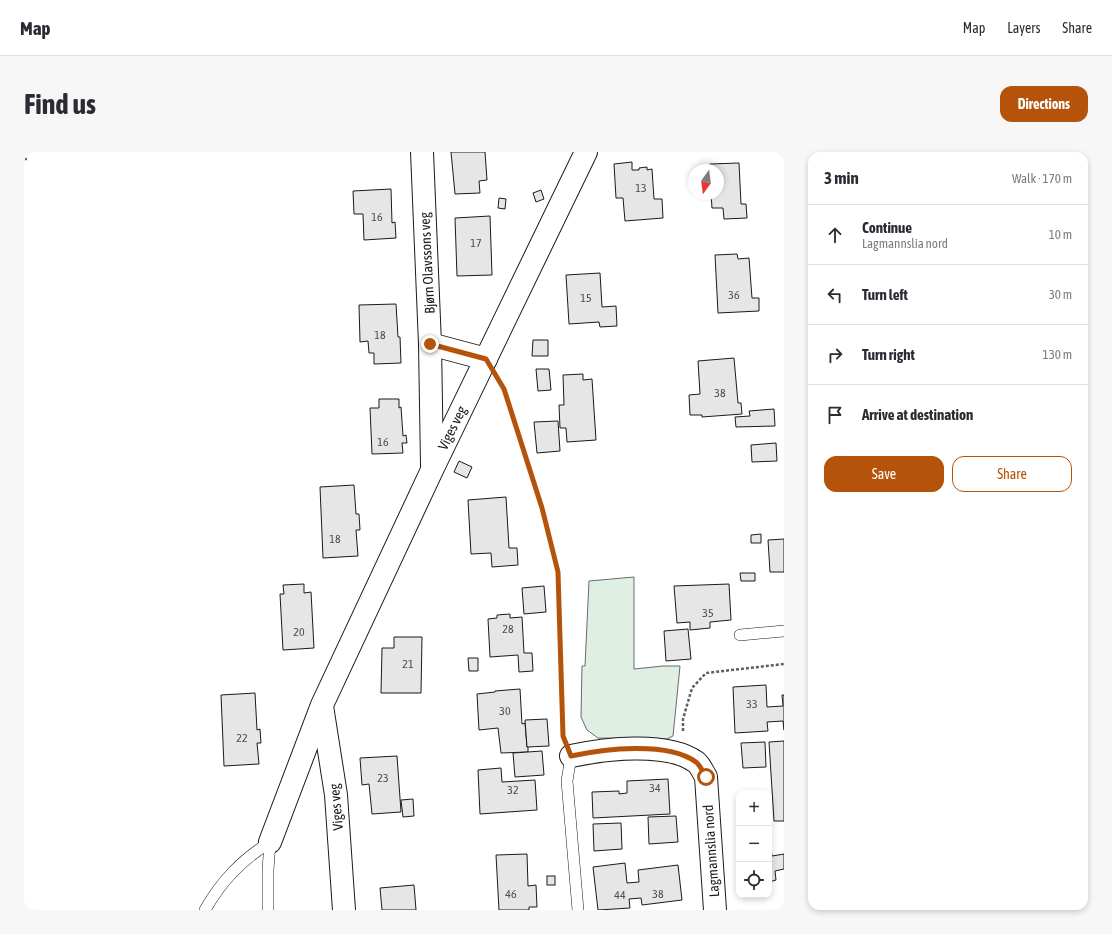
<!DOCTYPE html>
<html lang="en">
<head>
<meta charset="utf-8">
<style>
	:root { --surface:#fff; --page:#f7f7f7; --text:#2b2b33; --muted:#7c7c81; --line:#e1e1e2; --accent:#b45309 }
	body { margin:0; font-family:"Asap Condensed",sans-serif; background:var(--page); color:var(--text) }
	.controls { position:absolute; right:12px; bottom:12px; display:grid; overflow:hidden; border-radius:8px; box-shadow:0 2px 6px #0003 }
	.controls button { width:36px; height:36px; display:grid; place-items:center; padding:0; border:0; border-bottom:1px solid var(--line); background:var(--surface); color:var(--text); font:20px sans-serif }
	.compass { position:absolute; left:664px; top:12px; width:36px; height:36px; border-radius:50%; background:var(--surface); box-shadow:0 2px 6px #0003; rotate:194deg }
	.stop { position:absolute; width:12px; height:12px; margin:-9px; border:3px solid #b45309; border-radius:50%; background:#fff }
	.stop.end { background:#b45309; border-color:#fff; box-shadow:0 1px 4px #0008 }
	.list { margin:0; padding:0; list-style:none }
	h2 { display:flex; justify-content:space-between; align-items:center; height:52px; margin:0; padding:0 16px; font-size:17px }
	h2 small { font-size:13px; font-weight:400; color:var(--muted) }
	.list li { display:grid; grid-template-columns:26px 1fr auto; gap:12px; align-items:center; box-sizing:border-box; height:60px; padding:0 16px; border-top:1px solid var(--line) }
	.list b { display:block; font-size:15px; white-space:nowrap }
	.list p { margin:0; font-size:13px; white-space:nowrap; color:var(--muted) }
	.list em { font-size:13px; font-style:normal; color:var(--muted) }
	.actions { display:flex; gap:8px; padding:12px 16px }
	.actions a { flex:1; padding:9px 0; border:1px solid var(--accent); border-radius:12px; text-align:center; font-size:14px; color:var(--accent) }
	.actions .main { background:var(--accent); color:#fff }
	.icon { flex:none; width:22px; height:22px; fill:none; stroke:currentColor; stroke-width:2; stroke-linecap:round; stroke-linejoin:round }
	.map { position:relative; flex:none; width:760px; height:758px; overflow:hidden; border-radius:12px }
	header { display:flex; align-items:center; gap:24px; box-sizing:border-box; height:56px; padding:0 20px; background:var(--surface); border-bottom:1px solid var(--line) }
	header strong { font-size:19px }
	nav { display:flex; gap:22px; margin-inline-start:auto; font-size:14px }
	.intro { display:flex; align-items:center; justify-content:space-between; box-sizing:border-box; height:96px; padding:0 24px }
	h1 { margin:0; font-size:28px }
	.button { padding:10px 18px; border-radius:12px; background:var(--accent); color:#fff; font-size:14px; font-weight:700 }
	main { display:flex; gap:24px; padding:0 24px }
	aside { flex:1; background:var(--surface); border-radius:12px; box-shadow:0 2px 6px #0003 }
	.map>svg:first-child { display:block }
	.green { fill:#e0efe3; stroke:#6a6a6a }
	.building { fill:#e6e6e6; stroke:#1a1a1a }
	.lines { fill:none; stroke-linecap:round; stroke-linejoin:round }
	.lane-casing { stroke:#1a1a1a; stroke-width:12 }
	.street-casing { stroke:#1a1a1a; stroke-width:24 }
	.path { stroke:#5f5f5f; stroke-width:2.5; stroke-dasharray:3 2; stroke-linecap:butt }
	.lane { stroke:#fff; stroke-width:11 }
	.street { stroke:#fff; stroke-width:22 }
	.route { stroke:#b45309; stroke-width:5 }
	.labels { text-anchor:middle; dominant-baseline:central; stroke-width:3; stroke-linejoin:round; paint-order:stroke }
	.number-label { font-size:12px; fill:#4d4d4d }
	.street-label { font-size:14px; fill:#1a1a1a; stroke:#fff }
</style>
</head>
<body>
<header>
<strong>Map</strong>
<nav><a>Map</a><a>Layers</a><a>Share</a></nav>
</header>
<div class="intro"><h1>Find us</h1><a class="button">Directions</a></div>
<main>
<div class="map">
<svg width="760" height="758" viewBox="0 0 760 758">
	<rect width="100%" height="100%" fill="#fff"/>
	<path class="green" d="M610,425V517L639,514H656L649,584L643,587L574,586L563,578L557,565L558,514H561L565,429Z"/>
	<g class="building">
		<path d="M427,0H461L463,28L455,29L456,41L431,42Z"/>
		<path d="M608,10V18H615V16L623,15V18L628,17L630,47H638L639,66L601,69L599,46H592L590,12Z"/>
		<path d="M715,11L717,52H722L723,66L700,67L699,56H688L687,42H694V18H686V12Z"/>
		<path d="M367,37L368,71L371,70L372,86L340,88L339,62H330L329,39Z"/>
		<path d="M517,38L520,47L512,50L509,41Z"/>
		<path d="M475,46L482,47L481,57L474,56Z"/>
		<path d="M466,64L468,123L433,124L431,66Z"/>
		<path d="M713,102L714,107L725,106L728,146H735V159L694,161L691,103Z"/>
		<path d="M576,121L578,155L592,154L593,174L576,175L575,170L545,172L542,123Z"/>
		<path d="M372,152L374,185H376L377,211L350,212V201H345L344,189L336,190L335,153Z"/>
		<path d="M509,188H524V204H508Z"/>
		<path d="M710,206L714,251H717L718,262L678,265V263H666L665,243L676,242L674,209Z"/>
		<path d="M512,217H525L527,238L514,239Z"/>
		<path d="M559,222V228L568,227L572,288L543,290L542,276H536L535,253H540L539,223Z"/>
		<path d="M355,247H375V256L377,255L379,284L382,283L383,291H378L379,301L348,302L346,256H355Z"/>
		<path d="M750,257L751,274L712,275L711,265L726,264L725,259Z"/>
		<path d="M534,269L536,299L513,301L510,270Z"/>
		<path d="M752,291L753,309L728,310L727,293Z"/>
		<path d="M435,309L448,315L443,326L430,320Z"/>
		<path d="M330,333L332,362H335L336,378H332L334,404L299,406L296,335Z"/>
		<path d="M482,345L485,396H493L494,413L468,415L467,401L447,402L444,348Z"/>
		<path d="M737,382V391H727V383Z"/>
		<path d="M760,387V420H746L744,388Z"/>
		<path d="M716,421H731V429H717Z"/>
		<path d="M280,432V441L287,440L290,496L259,498L256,442H260L259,433Z"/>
		<path d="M705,432L707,468L686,470V476L666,478V470L653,471L650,434Z"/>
		<path d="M520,434L522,460L500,462L498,436Z"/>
		<path d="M486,462V466L498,465L500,501H508L509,519L495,520L494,503L466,505L464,467L473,466V463Z"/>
		<path d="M664,477L667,507L642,509L640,479Z"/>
		<path d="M370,485H398L397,541H357L358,496H370Z"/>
		<path d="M444,506H454V519H445Z"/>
		<path d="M742,533L743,555L759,554L758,543H760V578L759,569L743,570L744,579L711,581L709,535Z"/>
		<path d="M496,537L498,572L501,571L503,595H504V600L477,601L474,576L455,578L453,542L471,540V539Z"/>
		<path d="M231,541L233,578L236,577L237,591H233L235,612L200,614L197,543Z"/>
		<path d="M523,567L525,594L503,595L501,568Z"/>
		<path d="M760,589V669H750L745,590Z"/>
		<path d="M741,590L742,615L719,616L717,591Z"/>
		<path d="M518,599L520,623L491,625L489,601Z"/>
		<path d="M373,604L377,660L348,662L345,632L338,633L336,606Z"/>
		<path d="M477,616L478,630L511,628L513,658L456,662L454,618Z"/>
		<path d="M644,627L646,662L569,666L568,640L595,639V642L603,641V629Z"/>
		<path d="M389,647L390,664L379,665L377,648Z"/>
		<path d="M652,664L654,690L625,692L624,665Z"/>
		<path d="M597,671L598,697L570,699L569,672Z"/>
		<path d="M745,685L748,704L760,702V717L751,719L752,728L745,730Z"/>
		<path d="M503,702L504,734L512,733L513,755H505V758H475L472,703Z"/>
		<path d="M601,711L603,731L615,730L614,718L654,713L658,748L618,753L617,746L605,747L606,756L574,758L569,715Z"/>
		<rect x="523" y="724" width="8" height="9"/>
		<path d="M390,733L392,758H358L356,736Z"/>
	</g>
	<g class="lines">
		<defs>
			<g id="lane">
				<path d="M716,483L760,479"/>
				<path d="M547,604L543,629L554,758"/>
				<path d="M181,758C198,728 217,709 246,690"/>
				<path d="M244,758V718L246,690"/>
			</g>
			<g id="street">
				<path d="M398,0L406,192L408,313"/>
				<path d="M406,192L462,207"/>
				<path d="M298,554L312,643L320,758"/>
				<path d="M547,604C580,597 643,589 672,610C676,613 679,620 682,625L691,758"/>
				<path d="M246,690L298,553L408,318L562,0"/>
			</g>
		</defs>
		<use href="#lane" class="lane-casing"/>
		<use href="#street" class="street-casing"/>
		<g class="path">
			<path d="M0,7H5"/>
			<path d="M477,232L480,237L518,356L534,420L539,582"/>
			<path d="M659,579V567L668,536L682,521L760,512"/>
		</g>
		<use href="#lane" class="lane"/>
		<use href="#street" class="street"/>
	</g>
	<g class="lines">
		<path class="route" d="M406,192L462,207L480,237L518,356L534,420L539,584L547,604C580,597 643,589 672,610C676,613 679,620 682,625"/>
	</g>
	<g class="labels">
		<g class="number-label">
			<text x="617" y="36">13</text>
			<text x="353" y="65">16</text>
			<text x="452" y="91">17</text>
			<text x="710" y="143">36</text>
			<text x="562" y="146">15</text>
			<text x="356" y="183">18</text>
			<text x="696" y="241">38</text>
			<text x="359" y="290">16</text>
			<text x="311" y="387">18</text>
			<text x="684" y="461">35</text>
			<text x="484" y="477">28</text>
			<text x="275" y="480">20</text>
			<text x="384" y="512">21</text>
			<text x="728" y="552">33</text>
			<text x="481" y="559">30</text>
			<text x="218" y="586">22</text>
			<text x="359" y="626">23</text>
			<text x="631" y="636">34</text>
			<text x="489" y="638">32</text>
			<text x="487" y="742">46</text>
			<text x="634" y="742">38</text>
			<text x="596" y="743">44</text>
		</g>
		<g class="street-label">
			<text transform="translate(403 111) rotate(-93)">Bjørn Olavssons veg</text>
			<text transform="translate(428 276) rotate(-64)">Viges veg</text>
			<text transform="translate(312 655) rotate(-95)">Viges veg</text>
			<text transform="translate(687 699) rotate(-94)">Lagmannslia nord</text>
		</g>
	</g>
</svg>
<div class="controls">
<button>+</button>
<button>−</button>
<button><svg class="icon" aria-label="locate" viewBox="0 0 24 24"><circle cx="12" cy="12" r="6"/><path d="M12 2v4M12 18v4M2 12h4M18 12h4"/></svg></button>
</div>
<svg class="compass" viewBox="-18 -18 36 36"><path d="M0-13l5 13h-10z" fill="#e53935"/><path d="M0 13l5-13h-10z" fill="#7c7c81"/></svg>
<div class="stop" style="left:682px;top:625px"></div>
<div class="stop end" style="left:406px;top:192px"></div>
</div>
<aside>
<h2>3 min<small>Walk · 170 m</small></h2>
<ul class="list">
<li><svg class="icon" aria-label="ahead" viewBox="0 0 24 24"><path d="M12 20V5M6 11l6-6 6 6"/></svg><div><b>Continue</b><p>Lagmannslia nord</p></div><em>10 m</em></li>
<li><svg class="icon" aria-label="left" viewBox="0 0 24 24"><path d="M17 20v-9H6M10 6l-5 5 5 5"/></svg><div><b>Turn left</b></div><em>30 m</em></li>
<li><svg class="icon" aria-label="right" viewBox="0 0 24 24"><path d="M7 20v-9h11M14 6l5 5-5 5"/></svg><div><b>Turn right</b></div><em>130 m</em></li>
<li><svg class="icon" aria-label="arrive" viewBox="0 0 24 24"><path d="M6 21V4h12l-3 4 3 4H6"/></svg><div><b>Arrive at destination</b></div></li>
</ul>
<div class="actions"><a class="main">Save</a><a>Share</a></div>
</aside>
</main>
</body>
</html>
